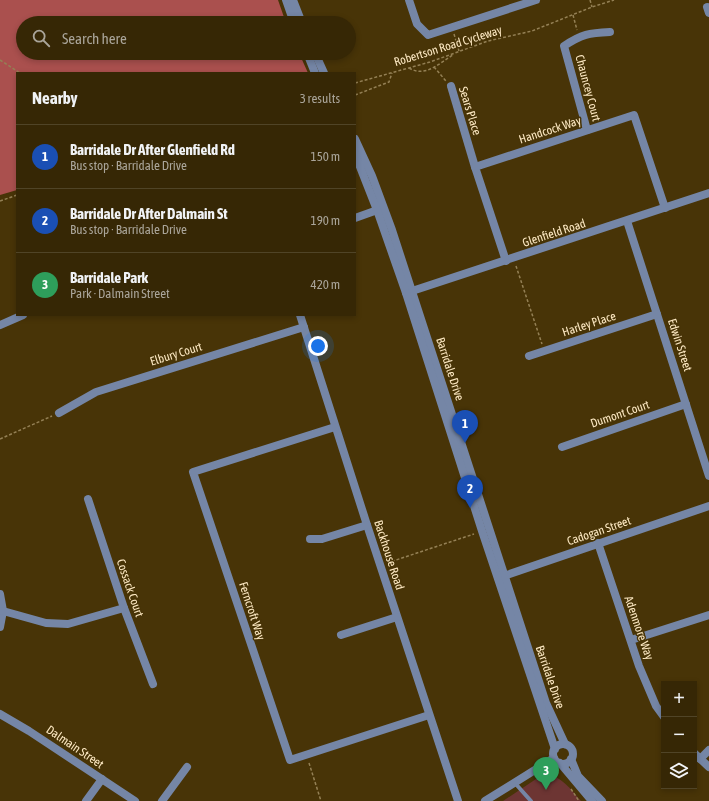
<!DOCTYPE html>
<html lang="en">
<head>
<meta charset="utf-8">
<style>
	:root { --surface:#362705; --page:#3d2f0f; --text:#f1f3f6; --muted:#aaa59a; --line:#504427; --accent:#93b7fd }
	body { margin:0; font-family:"Asap Condensed",sans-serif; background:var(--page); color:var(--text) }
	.controls { position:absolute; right:12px; bottom:12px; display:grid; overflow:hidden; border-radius:0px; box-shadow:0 2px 6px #0003 }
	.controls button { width:36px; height:36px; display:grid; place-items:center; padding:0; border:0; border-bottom:1px solid var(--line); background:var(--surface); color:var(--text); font:20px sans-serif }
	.you { position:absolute; left:318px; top:346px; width:14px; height:14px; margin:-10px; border:3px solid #fff; border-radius:50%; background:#1a73e8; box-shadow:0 0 0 6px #1a73e833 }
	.badge { display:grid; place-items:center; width:26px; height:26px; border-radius:50%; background:var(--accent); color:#fff; font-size:13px; font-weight:700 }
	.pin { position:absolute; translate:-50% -33px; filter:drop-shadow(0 1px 2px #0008) }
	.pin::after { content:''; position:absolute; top:21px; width:14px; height:12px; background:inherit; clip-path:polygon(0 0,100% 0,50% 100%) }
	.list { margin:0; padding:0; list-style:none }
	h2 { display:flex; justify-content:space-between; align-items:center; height:52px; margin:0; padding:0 16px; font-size:17px }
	h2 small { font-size:13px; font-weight:400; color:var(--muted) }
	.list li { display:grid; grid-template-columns:26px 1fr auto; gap:12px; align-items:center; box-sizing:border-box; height:64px; padding:0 16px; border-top:1px solid var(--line) }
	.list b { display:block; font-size:15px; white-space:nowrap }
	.list p { margin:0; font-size:13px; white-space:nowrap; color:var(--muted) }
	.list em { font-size:13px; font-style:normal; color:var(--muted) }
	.icon { flex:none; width:22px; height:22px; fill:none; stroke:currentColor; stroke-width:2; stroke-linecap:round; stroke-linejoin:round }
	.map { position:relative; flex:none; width:709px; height:801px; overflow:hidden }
	.search { position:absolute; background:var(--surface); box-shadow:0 2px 6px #0003; left:16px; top:16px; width:340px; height:44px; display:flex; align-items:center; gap:10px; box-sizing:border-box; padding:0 14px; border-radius:22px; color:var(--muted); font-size:15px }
	.panel { position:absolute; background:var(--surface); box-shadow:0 2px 6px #0003; left:16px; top:72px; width:340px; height:244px; border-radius:0px }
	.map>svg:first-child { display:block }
	.green { fill:#6d3533 }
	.forest { fill:#aa504e }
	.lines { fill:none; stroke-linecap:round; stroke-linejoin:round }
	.path { stroke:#948055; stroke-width:1.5; stroke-dasharray:3 2; stroke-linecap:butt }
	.service { stroke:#7586a6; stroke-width:4 }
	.minor { stroke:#7586a6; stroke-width:8 }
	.tertiary { stroke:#7586a6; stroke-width:8 }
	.labels { text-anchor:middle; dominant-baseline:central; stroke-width:3; stroke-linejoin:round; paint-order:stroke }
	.street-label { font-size:12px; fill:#fde9c3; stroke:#483407 }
</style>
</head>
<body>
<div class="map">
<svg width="709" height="801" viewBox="0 0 709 801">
	<rect width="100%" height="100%" fill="#483407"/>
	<path class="green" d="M545,773C562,777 570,788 581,801H503Z"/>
	<path class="forest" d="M0,0H278L286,23H23V53H299L308,73H17V190L0,195Z"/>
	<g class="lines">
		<g class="path">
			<path d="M590,0L592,7"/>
			<path d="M573,15L577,30"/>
			<path d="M454,34L459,51"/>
			<path d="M0,60L20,73"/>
			<path d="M434,67L446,81"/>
			<path d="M409,68C426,78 439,63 453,55"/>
			<path d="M355,83L430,62L488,41L532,31L592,7L614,0"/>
			<path d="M355,95L389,82L392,73"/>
			<path d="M0,201L17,195"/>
			<path d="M516,266L542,344"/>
			<path d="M0,439L52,416"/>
			<path d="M387,563L474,534"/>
			<path d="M309,763L321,801"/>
			<path d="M552,769L558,773"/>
			<path d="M571,789L579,801"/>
		</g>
		<path class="service" d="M514,782L531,801"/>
		<g class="minor">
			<path d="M409,0L417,24L428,35L536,0"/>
			<path d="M707,7L709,13"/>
			<path d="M451,86L475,167"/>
			<path d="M587,130L564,46C582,34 589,33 610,32"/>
			<path d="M355,218L383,208"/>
			<path d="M627,221L709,476"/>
			<path d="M506,261L475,167L634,115L665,208"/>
			<path d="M406,293L709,193"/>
			<path d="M300,315L367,525L458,801"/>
			<path d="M0,325L23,315"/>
			<path d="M529,356L657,314"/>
			<path d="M59,413L96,392L304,327"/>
			<path d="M335,427L193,472L290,760L429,715"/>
			<path d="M562,447L686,404"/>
			<path d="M88,499L124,608L153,684"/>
			<path d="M310,539H322L367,525"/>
			<path d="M598,543L639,666L656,706L664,717"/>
			<path d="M498,578L709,506"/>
			<path d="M0,594L3,611L0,627"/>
			<path d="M3,611L46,623L68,624L124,608"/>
			<path d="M341,635L397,617"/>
			<path d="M631,640L709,615"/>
			<path d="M0,714L29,731L135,801"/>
			<path d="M694,753L709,767"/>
			<path d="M700,759L709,750"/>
			<path d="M86,801L102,779"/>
			<path d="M162,801L187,767"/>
			<path d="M485,801L554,758"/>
		</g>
		<g class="tertiary">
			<path d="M286,0L294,23"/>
			<path d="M293,0L302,23"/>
			<path d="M307,53L315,73"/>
			<path d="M315,53L324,73"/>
			<path d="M355,139L372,176L392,230L546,703L565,744"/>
			<path d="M355,154L377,210L406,293L482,531L555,749"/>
			<circle cx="563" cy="754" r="10"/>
			<path d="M571,759L578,776L602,801"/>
			<path d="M560,763L592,801"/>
		</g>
	</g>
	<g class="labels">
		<g class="street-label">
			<text transform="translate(448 46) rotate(-17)">Robertson Road Cycleway</text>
			<text transform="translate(588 88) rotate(75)">Chauncey Court</text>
			<text transform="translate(470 111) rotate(73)">Sears Place</text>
			<text transform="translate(550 130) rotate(-18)">Handcock Way</text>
			<text transform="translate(554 233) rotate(-18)">Glenfield Road</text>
			<text transform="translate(589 324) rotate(-18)">Harley Place</text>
			<text transform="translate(680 345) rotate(72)">Edwin Street</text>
			<text transform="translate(176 354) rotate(-17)">Elbury Court</text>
			<text transform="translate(450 369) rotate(72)">Barridale Drive</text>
			<text transform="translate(620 414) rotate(-19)">Dumont Court</text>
			<text transform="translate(599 531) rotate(-19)">Cadogan Street</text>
			<text transform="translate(389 555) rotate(72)">Backhouse Road</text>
			<text transform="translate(130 588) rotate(71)">Cossack Court</text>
			<text transform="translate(252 611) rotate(72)">Ferncroft Way</text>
			<text transform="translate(639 628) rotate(71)">Adenmore Way</text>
			<text transform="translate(550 677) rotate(71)">Barridale Drive</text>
			<text transform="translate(75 747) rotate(34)">Dalmain Street</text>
		</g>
	</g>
</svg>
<div class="controls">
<button>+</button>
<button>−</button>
<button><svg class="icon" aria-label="layers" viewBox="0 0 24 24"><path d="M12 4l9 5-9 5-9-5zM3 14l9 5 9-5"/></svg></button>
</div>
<div class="you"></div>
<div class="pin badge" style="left:465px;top:443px;background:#1a4fb4">1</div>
<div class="pin badge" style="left:470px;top:508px;background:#1a4fb4">2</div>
<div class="pin badge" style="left:546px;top:790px;background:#2e9e5b">3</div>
<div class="search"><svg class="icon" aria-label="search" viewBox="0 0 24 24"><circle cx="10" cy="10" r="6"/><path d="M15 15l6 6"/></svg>Search here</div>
<section class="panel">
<h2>Nearby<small>3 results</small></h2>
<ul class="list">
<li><span class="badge" style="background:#1a4fb4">1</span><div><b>Barridale Dr After Glenfield Rd</b><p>Bus stop · Barridale Drive</p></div><em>150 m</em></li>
<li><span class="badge" style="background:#1a4fb4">2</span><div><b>Barridale Dr After Dalmain St</b><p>Bus stop · Barridale Drive</p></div><em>190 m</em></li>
<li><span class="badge" style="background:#2e9e5b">3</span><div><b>Barridale Park</b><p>Park · Dalmain Street</p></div><em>420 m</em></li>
</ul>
</section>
</div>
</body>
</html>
